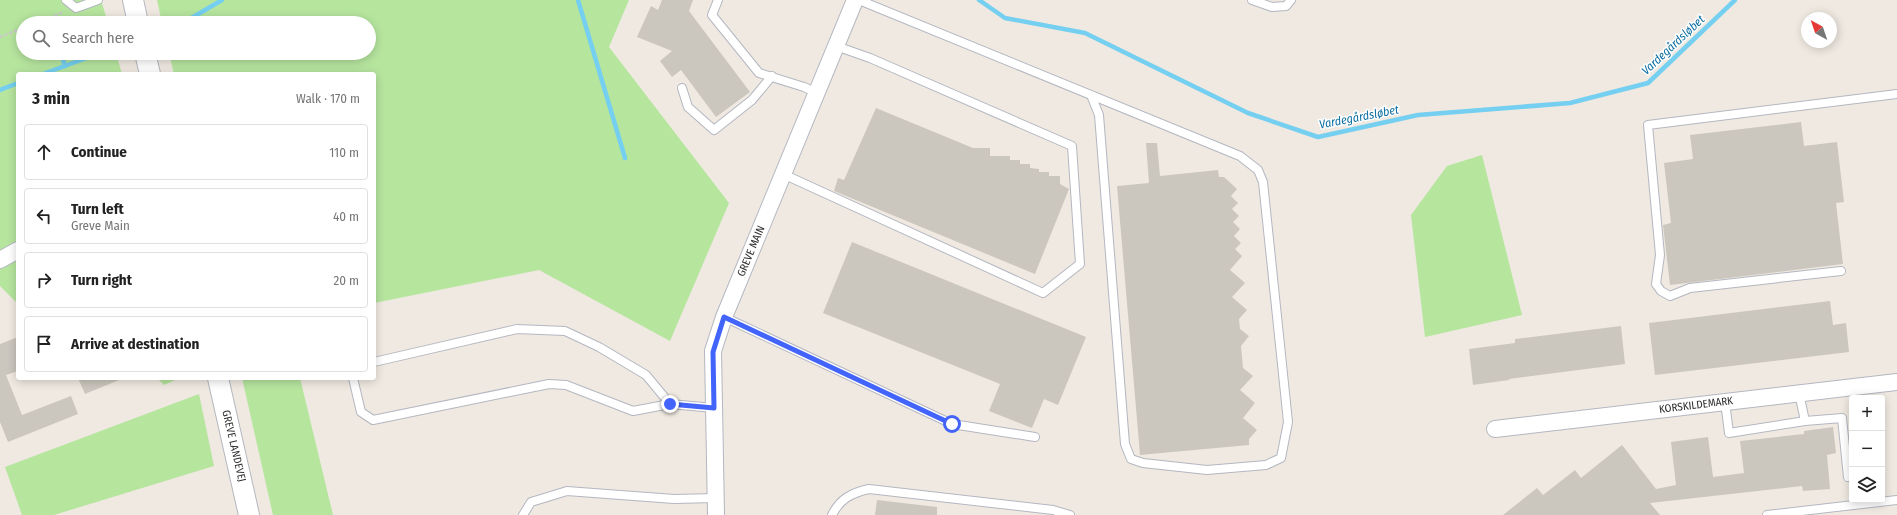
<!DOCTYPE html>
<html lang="en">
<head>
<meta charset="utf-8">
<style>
	:root { --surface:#fff; --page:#f2f2f2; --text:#222; --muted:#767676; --line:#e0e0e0 }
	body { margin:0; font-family:"Fira Sans Condensed",sans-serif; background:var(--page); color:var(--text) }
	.controls { position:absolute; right:12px; bottom:12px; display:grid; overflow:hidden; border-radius:4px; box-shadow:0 2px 10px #0003 }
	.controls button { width:36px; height:36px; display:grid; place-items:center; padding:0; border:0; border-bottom:1px solid var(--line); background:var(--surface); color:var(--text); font:20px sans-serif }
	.compass { position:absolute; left:1801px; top:12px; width:36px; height:36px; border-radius:50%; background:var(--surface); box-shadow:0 2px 10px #0003; rotate:320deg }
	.stop { position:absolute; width:12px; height:12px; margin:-9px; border:3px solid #4264fb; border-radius:50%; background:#fff }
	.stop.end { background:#4264fb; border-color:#fff; box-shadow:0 1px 4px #0008 }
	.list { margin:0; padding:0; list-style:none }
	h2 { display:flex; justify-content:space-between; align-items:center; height:52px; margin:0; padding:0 16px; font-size:17px }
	h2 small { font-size:13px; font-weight:400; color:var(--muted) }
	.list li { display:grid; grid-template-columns:26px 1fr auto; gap:12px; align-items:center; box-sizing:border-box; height:56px; margin:0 8px 8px; padding:0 8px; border:1px solid var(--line); border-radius:4px }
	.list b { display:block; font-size:15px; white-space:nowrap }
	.list p { margin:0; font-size:13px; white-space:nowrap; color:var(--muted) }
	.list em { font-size:13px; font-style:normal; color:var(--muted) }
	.icon { flex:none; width:22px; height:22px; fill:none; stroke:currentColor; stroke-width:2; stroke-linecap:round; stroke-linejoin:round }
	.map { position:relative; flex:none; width:1897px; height:515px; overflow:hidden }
	.search { position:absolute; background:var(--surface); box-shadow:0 2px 10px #0003; left:16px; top:16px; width:360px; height:44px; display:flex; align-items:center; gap:10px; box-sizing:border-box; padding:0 14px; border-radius:22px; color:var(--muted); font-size:15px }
	.panel { position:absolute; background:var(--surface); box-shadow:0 2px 10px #0003; left:16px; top:72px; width:360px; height:308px; border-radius:4px }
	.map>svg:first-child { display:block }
	.green { fill:#b6e59e }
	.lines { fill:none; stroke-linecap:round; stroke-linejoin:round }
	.stream { stroke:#75cff0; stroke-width:4.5 }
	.building { fill:#cbc7bf }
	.service-casing { stroke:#b4b7c1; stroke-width:10 }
	.minor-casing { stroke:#b4b7c1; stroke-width:18 }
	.tertiary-casing { stroke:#b4b7c1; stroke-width:22 }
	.path { stroke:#c9c9c9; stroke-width:2.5; stroke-dasharray:3 2; stroke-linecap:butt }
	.service { stroke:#fff; stroke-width:8 }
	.minor { stroke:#fff; stroke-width:16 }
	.tertiary { stroke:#fff; stroke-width:20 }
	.route { stroke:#4264fb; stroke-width:5 }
	.labels { text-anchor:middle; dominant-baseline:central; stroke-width:3; stroke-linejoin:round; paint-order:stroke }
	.street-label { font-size:11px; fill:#2e2e2e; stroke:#fff }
	.water-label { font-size:12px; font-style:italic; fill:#0d6fa3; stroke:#fff }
</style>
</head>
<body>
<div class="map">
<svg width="1897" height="515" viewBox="0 0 1897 515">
	<rect width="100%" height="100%" fill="#efe9e1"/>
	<g class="green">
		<path d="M0,0H101L108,23H23V53H116L122,74H18V245L0,255Z"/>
		<path d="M157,0H629L609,47L729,203L670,341L539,270L374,303V74H174L169,53H369V23H162Z"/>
		<path d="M1482,155L1522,315L1425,337L1411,215L1447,166Z"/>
		<path d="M18,259V301L16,302L0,286V269Z"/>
		<path d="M157,378H180L164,385Z"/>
		<path d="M242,378H300L333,515H273Z"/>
		<path d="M199,394L214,466L54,515H22L5,467Z"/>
	</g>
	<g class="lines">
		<g class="stream">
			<path d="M578,0L625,158"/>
			<path d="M979,0L1005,18L1085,33L1248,113L1318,137L1418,115L1570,103L1648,83L1735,0"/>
			<path d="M183,23L222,0"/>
			<path d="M61,53L65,66"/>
			<path d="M43,74L100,53"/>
			<path d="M0,90L18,83"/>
		</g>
	</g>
	<g class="building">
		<path d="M662,0H693L689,11L750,92L716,117L681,70L672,77L660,61L672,51L637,37L651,6L658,10Z"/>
		<path d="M876,108L973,148H990V156H1010V160H1020V164H1030V168L1039,169V172H1049V176H1060V184L1069,189L1035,274L834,191L838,178L844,180Z"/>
		<path d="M1801,122L1804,146L1837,142L1844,202L1836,203L1843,264L1670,285L1663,225L1671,223L1664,163L1693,159L1690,135Z"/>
		<path d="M1146,143H1157L1160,176L1218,170L1219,177H1224L1237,189L1231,196L1238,203L1232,209L1239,216L1233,222L1240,229L1234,236L1241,243L1235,249L1242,256L1230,270L1245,283L1232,297L1247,310L1239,319L1240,329L1249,336L1241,346L1243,368L1253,376L1240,390L1255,403L1243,418L1257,430L1249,439V445L1140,455L1117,186L1149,183Z"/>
		<path d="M852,242L1086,337L1058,405L1044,399L1032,428L989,411L1000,384L823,313Z"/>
		<path d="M1830,301L1833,325L1846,323L1849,352L1655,375L1649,323Z"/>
		<path d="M1621,326L1625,364L1509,379V380L1473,385L1469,349L1515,343V339Z"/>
		<path d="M18,337V371L6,375L22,415L71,396L78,414L8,442L0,422V344Z"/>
		<path d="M78,378H124L85,394Z"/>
		<path d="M1833,427L1836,453L1827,455L1830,489L1803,491L1802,486L1650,503L1660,515H1503L1537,488L1543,495L1575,470L1581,478L1622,445L1656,489L1676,485L1671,442L1708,437L1713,477L1744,473L1740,441L1804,434V431Z"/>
		<path d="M877,500L937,507V515H875Z"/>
	</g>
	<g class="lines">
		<defs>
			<g id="service">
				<path d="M66,0L76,8L98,0"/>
				<path d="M718,0L712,15L759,73L804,87L817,93"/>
				<path d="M859,0L1240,156L1258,170L1263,182L1288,422L1281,458L1266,465L1207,470L1143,463L1131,459L1125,444L1099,115L1091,95"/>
				<path d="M1252,0L1272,7L1286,6L1291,0"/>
				<path d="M682,88L688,107L714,130L752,100L772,76"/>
				<path d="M783,174L1043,293L1080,264L1072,146L870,58L836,46"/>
				<path d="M1841,271L1690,288L1670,296L1661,291L1656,284L1660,255L1648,125L1897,94"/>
				<path d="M724,317L952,424L1035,437"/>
				<path d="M374,362L517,329L565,331L599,347L646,375L670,404"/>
				<path d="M353,378L361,412L373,420L549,384L566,385L633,411L670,404L714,408"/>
				<path d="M1799,393L1805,421"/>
				<path d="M1725,402L1729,433L1805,421L1842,418L1848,477"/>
				<path d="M523,515L531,502L567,491L674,499L716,498"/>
				<path d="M832,515C840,499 851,493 869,489L1053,510L1070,515"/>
				<path d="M1767,515L1897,500"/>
			</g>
			<g id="minor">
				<path d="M0,260L18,250"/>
				<path d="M1495,429L1897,382"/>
				<path d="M716,515L713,351L724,317L855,0"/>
			</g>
			<g id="tertiary">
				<path d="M133,0L138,23"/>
				<path d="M145,53L150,74"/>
				<path d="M218,378L249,515"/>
			</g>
		</defs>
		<use href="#service" class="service-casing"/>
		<use href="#minor" class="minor-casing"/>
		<use href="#tertiary" class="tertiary-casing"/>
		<g class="path">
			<path d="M36,23L64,12"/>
			<path d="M0,37L23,28"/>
		</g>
		<use href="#service" class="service"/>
		<use href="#minor" class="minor"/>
		<use href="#tertiary" class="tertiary"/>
	</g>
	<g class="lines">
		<path class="route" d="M670,404L714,408L713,352L724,317L952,424"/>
	</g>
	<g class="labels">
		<g class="street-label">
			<text transform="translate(751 251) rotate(-67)">GREVE MAIN</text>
			<text transform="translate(1696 405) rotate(-7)">KORSKILDEMARK</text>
			<text transform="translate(234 446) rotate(77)">GREVE LANDEVEJ</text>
		</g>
		<g class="water-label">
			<text transform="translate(1673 45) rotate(-43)">Vardegårdsløbet</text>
			<text transform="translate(1359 117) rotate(-11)">Vardegårdsløbet</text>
		</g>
	</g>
</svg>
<div class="controls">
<button>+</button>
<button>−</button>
<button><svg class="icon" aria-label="layers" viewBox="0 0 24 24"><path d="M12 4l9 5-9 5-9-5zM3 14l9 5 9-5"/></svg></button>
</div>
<svg class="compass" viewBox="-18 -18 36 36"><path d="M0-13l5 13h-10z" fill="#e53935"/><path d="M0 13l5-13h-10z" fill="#767676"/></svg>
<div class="stop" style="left:952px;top:424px"></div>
<div class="stop end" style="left:670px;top:404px"></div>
<div class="search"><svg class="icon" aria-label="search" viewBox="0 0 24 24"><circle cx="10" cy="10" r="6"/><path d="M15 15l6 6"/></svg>Search here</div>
<section class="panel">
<h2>3 min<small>Walk · 170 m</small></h2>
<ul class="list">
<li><svg class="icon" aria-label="ahead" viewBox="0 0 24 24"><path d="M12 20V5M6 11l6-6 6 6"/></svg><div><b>Continue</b></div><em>110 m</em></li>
<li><svg class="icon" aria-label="left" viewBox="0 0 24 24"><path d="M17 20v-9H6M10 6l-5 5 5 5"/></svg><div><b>Turn left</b><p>Greve Main</p></div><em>40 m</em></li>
<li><svg class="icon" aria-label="right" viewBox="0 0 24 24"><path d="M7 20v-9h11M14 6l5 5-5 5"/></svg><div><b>Turn right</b></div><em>20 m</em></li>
<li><svg class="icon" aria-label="arrive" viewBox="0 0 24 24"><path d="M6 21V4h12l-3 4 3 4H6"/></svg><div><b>Arrive at destination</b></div></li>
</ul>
</section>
</div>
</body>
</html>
